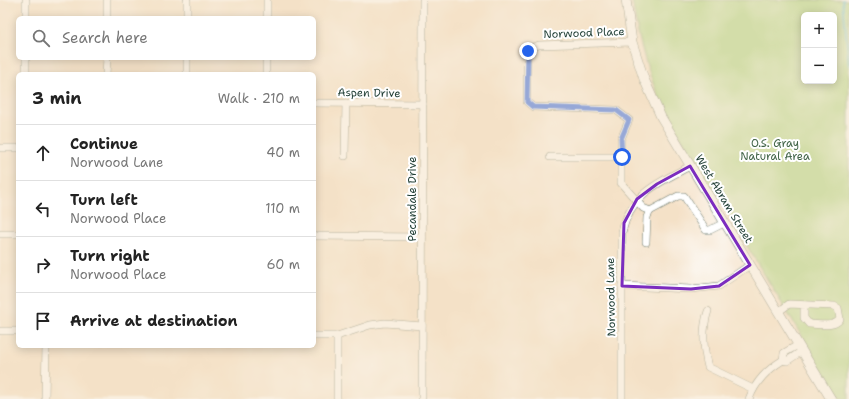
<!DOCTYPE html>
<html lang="en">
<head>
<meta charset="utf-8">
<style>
	:root { --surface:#fff; --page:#f2f2f2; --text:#222; --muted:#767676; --line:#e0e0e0 }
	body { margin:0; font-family:"Shantell Sans",sans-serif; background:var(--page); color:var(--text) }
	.controls { position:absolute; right:12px; top:12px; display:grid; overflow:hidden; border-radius:6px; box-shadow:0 2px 10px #0003 }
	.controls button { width:36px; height:36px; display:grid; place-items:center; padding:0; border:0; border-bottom:1px solid var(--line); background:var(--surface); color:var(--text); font:20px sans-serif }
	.stop { position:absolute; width:12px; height:12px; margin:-9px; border:3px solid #2563eb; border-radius:50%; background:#fff }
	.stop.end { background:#2563eb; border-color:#fff; box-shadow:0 1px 4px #0008 }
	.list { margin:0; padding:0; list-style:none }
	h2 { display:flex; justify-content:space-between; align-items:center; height:52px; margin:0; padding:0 16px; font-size:17px }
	h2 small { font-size:13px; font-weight:400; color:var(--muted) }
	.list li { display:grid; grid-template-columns:26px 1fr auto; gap:12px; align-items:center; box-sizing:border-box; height:56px; padding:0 16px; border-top:1px solid var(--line) }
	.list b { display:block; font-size:15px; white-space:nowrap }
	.list p { margin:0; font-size:13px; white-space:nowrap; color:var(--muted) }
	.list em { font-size:13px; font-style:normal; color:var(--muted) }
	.icon { flex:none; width:22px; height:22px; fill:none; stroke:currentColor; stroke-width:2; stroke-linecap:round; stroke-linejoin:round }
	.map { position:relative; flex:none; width:849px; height:399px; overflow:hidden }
	.search { position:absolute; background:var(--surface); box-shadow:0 2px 10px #0003; left:16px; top:16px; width:300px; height:44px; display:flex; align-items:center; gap:10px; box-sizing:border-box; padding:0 14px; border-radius:6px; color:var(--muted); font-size:15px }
	.panel { position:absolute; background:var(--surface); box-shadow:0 2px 10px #0003; left:16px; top:72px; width:300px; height:276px; border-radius:6px }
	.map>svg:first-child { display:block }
	.green { fill:#acd885; stroke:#668a5c; fill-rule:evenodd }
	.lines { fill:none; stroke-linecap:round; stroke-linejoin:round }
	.stream { stroke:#51bcce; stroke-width:2 }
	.minor-casing { stroke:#6a7667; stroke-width:8 }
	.major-casing { stroke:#6a7667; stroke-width:10 }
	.minor { stroke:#fff; stroke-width:7 }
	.major { stroke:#fff; stroke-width:9 }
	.route { stroke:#2563eb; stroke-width:5 }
	.marked { fill:none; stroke:#7b2cbf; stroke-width:3; stroke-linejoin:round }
	.labels { text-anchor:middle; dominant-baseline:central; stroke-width:4; stroke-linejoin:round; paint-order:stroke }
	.street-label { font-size:11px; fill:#1f3d34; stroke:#fff }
	.park-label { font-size:11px; fill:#426448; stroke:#fff }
</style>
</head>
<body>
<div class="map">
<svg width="849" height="399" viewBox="0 0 849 399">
	<rect width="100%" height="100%" fill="#fff"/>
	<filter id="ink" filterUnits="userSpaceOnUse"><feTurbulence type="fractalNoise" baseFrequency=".025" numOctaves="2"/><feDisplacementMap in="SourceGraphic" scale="8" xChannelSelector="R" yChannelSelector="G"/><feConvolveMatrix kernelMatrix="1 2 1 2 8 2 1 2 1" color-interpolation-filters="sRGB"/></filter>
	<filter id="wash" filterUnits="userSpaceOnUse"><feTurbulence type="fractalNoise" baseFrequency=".012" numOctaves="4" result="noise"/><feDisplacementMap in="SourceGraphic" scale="16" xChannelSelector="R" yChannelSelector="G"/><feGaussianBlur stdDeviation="0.9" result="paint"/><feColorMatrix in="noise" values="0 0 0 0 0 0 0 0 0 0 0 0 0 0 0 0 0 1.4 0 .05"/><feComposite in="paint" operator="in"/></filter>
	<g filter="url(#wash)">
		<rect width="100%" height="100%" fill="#f4e1c7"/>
		<path class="green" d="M632,0H849V399H840L666,113C648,76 638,40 632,0ZM804,15H834V81H804Z"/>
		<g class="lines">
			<path class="stream" d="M843,0L849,66"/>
		</g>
	</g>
	<g filter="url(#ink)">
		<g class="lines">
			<defs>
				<g id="minor">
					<path d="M26,18V0"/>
					<path d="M107,18V0"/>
					<path d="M187,18V0"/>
					<path d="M267,18V0"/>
					<path d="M632,42L539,45L533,47L527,54V102L533,107L616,110L629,120L621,139V183L643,208L650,211L678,196H684L706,230H710L724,223"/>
					<path d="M26,74V58"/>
					<path d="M106,74L107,58"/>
					<path d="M187,74V58"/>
					<path d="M266,74V58"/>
					<path d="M314,103L423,104"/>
					<path d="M0,148H18"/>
					<path d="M345,156L346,103"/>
					<path d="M550,157H621"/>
					<path d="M0,234H18"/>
					<path d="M314,236L422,237"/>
					<path d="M646,242L647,217L650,211"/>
					<path d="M622,286L691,289L719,286L750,265"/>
					<path d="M708,311C702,329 703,348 708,367L753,389"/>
					<path d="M778,312L789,304L834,306L838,308L840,319C834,328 819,324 809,324L804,318V306"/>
					<path d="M0,331H18"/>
					<path d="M314,336H337L370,325L385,323L422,326"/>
					<path d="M798,345L784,353L783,360L787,361L802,351"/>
					<path d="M45,399L46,346"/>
					<path d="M337,399V336"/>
					<path d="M422,399L423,0"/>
					<path d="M622,399V232C631,193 658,183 690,166"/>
					<path d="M749,399C756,381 767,370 783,360"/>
				</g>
				<path id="major" d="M626,0L632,42L644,79L661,117L831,399"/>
			</defs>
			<use href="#minor" class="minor-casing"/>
			<use href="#major" class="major-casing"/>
			<use href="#minor" class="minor"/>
			<use href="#major" class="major"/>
		</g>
	</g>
	<g class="lines" filter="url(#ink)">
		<path class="route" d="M528,51L527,102L533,107L616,110L629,120L621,139L622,157"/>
	</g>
	<path d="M0 0H849V399H0ZM690,166L750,265L719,286L691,289L622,286L624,223L637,199L657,184Z" fill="#f4e1c7" fill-opacity=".55" fill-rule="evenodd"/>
	<path class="marked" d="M690,166L750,265L719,286L691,289L622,286L624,223L637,199L657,184Z"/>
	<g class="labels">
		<g class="street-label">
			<text transform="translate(584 33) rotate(-2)">Norwood Place</text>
			<text transform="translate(369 93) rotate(1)">Aspen Drive</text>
			<text transform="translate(412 199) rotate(-90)">Pecandale Drive</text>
			<text transform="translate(724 199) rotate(59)">West Abram Street</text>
			<text transform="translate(611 297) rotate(-91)">Norwood Lane</text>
		</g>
		<g class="park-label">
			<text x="775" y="143">O.S. Gray<tspan x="775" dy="13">Natural Area</tspan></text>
		</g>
	</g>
</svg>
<div class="controls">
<button>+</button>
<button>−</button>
</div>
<div class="stop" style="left:622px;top:157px"></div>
<div class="stop end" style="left:528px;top:51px"></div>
<div class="search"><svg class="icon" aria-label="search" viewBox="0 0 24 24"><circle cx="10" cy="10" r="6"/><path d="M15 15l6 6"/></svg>Search here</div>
<section class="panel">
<h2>3 min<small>Walk · 210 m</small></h2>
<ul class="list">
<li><svg class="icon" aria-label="ahead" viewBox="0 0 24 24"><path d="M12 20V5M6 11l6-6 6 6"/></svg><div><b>Continue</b><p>Norwood Lane</p></div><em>40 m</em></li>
<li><svg class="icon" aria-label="left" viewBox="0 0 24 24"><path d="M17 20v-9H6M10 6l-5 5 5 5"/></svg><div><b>Turn left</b><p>Norwood Place</p></div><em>110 m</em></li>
<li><svg class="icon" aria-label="right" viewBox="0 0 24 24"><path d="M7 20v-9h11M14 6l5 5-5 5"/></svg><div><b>Turn right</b><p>Norwood Place</p></div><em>60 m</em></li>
<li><svg class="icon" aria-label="arrive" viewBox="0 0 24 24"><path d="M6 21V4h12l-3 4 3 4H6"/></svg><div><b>Arrive at destination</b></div></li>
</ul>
</section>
</div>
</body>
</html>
